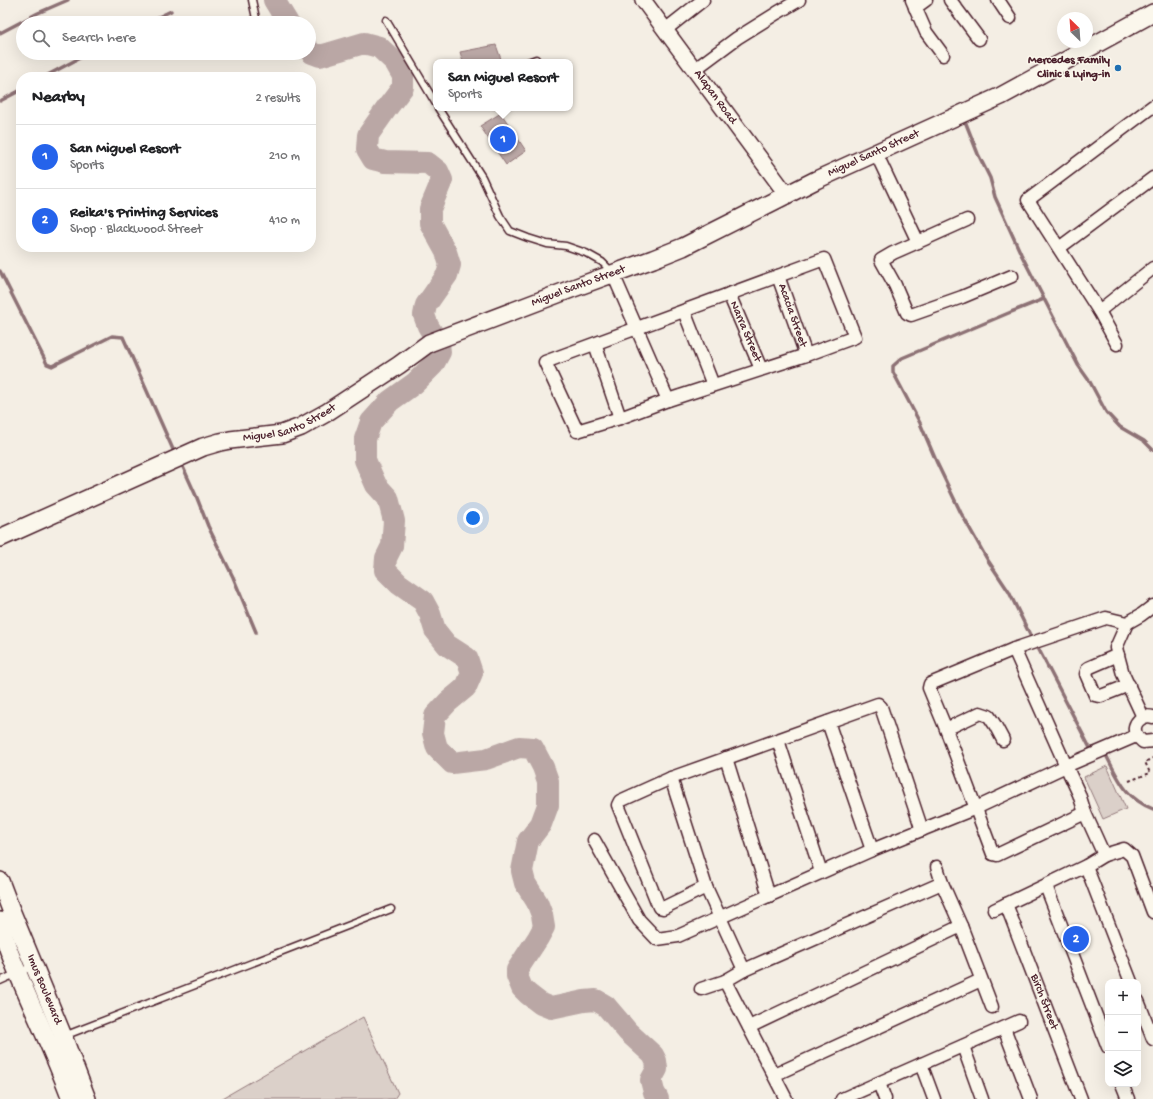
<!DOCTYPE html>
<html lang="en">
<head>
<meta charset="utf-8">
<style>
	:root { --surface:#fff; --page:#f2f2f2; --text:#202124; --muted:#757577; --line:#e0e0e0; --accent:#2563eb }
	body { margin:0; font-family:"Gochi Hand",sans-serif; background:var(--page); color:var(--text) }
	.controls { position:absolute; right:12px; bottom:12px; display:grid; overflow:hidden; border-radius:8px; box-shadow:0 4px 16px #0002 }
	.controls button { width:36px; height:36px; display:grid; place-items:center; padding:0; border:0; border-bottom:1px solid var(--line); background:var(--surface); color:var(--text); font:20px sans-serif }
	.compass { position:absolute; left:1057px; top:12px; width:36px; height:36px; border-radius:50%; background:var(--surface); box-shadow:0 4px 16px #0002; rotate:335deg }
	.you { position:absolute; left:473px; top:518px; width:14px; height:14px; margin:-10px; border:3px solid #fff; border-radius:50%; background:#1a73e8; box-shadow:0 0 0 6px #1a73e833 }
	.badge { display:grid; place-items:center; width:26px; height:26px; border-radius:50%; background:var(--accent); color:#fff; font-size:13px; font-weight:700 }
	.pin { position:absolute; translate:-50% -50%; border:2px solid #fff; box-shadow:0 1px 4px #0006 }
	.popup { position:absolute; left:433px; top:59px; width:140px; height:52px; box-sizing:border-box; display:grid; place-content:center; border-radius:8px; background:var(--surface); filter:drop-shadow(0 1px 3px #0005); font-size:13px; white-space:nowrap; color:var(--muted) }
	.popup b { font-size:15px; color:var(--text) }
	.popup::after { content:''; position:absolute; left:50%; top:100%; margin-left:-8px; border:8px solid transparent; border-top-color:var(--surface) }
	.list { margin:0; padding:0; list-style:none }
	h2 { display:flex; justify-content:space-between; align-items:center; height:52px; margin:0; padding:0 16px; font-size:17px }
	h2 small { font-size:13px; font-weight:400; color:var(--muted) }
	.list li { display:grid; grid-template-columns:26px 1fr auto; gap:12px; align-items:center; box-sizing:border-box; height:64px; padding:0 16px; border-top:1px solid var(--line) }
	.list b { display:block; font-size:15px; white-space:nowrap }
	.list p { margin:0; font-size:13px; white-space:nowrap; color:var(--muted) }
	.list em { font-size:13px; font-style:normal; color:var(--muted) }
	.icon { flex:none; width:22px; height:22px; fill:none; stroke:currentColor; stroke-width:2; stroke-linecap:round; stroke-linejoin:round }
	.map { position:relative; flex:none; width:1153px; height:1099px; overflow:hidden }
	.search { position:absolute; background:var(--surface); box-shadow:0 4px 16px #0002; left:16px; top:16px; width:300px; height:44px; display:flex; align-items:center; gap:10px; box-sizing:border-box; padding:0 14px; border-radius:22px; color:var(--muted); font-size:15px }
	.panel { position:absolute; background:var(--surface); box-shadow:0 4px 16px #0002; left:16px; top:72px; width:300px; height:180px; border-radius:16px }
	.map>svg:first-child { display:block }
	.green { fill:#dbd0c9; stroke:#92787a }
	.water { fill:#baa7a5; stroke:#8d7174 }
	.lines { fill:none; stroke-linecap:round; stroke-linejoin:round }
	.stream { stroke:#8d7174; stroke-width:3.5 }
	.river { stroke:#baa7a5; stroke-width:22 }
	.service-casing { stroke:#4a1f2b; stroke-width:9 }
	.minor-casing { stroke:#4a1f2b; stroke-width:15 }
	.tertiary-casing { stroke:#4a1f2b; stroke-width:18 }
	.secondary-casing { stroke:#4a1f2b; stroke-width:20 }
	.path { stroke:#4a1f2b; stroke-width:2; stroke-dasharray:3 3; stroke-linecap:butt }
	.service { stroke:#fbf7ec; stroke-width:6 }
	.minor { stroke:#fbf7ec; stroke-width:12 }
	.tertiary { stroke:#fbf7ec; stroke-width:15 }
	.secondary { stroke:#fbf7ec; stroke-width:17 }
	.poi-dot { fill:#1f6fb2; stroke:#fbf7ec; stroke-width:1.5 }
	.labels { text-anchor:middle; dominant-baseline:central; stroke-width:3; stroke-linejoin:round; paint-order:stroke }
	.poi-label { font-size:12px; font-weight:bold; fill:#4a1f2b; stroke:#fbf7ec; text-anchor:end }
	.street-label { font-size:12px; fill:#4a1f2b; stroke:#fbf7ec }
</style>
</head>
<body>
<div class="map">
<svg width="1153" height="1099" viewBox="0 0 1153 1099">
	<rect width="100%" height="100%" fill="#f4eee4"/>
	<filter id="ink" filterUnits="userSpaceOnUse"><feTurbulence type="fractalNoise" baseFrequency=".025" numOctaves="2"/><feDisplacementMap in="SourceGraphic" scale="8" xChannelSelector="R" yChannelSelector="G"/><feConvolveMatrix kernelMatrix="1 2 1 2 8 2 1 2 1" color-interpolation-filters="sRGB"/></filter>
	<g filter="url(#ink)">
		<g class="green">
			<path d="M1107,766L1126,809L1103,819L1084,777Z"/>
			<path d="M363,1017L398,1093L394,1099H221Z"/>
		</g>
		<g class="water">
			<path d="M496,45L502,62H463L460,52Z"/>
			<path d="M501,113L526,151L506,165L480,126Z"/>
		</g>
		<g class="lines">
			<g class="stream">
				<path d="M146,23L171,11"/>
				<path d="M0,33L38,13L68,0"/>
				<path d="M44,77L89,53"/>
				<path d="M0,101L21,90"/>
				<path d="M965,121L978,154L990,178L995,197L1021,254L1078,365L1090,382L1106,412L1120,427L1144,441L1153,450"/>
				<path d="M0,271L47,364L52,366L112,336L123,337L175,454"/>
				<path d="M183,467L197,498L208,526L233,577L256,632"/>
				<path d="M1032,639L1009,592L987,559L961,513L937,463L920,423L893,372V366L902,358L1011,312L1044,299"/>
				<path d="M1037,646L1090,748H1096"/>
				<path d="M1107,757C1120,782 1126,798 1153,809"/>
			</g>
			<g class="river">
				<path d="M274,0L288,23"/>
				<path d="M309,50L312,53L320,56L364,43L379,47L395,62L403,76V87L387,108L368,135L367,149L373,159L385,162L428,163L438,171L442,180L430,209V223L446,252L450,265L447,275L426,305L424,315L428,326L439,344L440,352L433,365L415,383L390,401L371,422L365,439V460L376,485L388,498L394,521L392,546L386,558L385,570L399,584L423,601L430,614L435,630L447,645L467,658L472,673L466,687L448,702L435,716L433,733L437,748L452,763L486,759L519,747L533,748L543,767L548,781V805L541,824L528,841L522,871L525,883L537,902L542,915L544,927L538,938L517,970V976L522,988L528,994L541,1004L551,1008L584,1001L596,1000L606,1006L628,1032L653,1055L656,1061L657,1069L651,1080L654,1092L658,1099"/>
			</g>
			<defs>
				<g id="service">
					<path d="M252,0L257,23"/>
					<path d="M386,20L436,104"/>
					<path d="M528,62L536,59"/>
					<path d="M438,108L482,177L500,216L510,231L528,238L547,244L566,246L586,253L602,262L612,272"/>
					<path d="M0,981L33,966"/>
					<path d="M64,1036L391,909"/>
				</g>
				<g id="minor">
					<path d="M912,0L926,32L943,55"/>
					<path d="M950,0L979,39"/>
					<path d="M998,0L1010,18"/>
					<path d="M915,8L926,0"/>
					<path d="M665,30L703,0"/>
					<path d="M694,70L737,38L777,13L799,0"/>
					<path d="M876,153L918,242L967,220"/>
					<path d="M918,242L893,253L881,260L895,285L907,313L911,315L962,297L1012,276"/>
					<path d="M1059,248L1153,178"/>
					<path d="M824,259L855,337L806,355L668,400L620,418L577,431L545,362Z"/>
					<path d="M613,274L668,400"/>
					<path id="s1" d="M778,276L806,355"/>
					<path id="s2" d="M729,294L761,369"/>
					<path d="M684,311L713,385"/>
					<path d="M1099,311L1153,268"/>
					<path d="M595,344L620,418"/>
					<path d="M1117,344L1099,311L1028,200L1153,106"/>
					<path d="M1014,649L930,684L929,688L946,729L993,854L997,855L1085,813"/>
					<path d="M1118,655L1088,668L1086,674L1095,695L1101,696L1129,685"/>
					<path d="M1143,717L1123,674L1116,648L1127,623L1141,615L1153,606"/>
					<path d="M1153,717C1143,714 1131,723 1136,734C1137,737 1140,739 1143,742L1153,741"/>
					<path d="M828,722L872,850"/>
					<path d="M946,729L980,713L989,716L995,725L1003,740"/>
					<path d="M778,740L821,872"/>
					<path d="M726,758L769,896"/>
					<path d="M671,778L706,887L744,970"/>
					<path d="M594,840L639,920L657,939L678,936L872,850L976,808L1066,766L1136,736"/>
					<path d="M1104,855L1124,849L1132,856L1153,912"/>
					<path d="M1086,866L1131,982"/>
					<path d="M937,867L942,883L961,926L992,1007"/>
					<path d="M1046,886L1108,1047"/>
					<path d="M706,887L663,908L659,907L618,805L620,801L671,778L878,704L881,707L922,830"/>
					<path id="s3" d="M1006,904L1081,1099"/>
					<path d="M994,910L1086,866L1104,855L1085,813L1079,794L1066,766L1014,649L1106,618L1127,623"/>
					<path d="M725,981L786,1099"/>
					<path d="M701,989L725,981L744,970L942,883"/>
					<path d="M1138,1001L1153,1039"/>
					<path d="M749,1027L961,926"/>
					<path d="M1004,1028L1031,1099"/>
					<path d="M963,1046L982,1099"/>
					<path d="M921,1064L934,1099"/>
					<path d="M774,1075L981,980"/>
					<path d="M879,1083L885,1099"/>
					<path d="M1122,1084L1128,1099"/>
					<path d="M842,1099L1019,1021"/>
				</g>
				<g id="tertiary">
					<path id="s4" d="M643,0L787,195"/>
				</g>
				<g id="secondary">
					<path id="s5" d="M0,538L203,447L220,442L230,440L282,434L301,427L326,413L399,365L429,343L571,289L653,259L683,247L816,180L1001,96L1153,13"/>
					<path id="s6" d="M0,881L11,910L63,1036L87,1099"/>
					<path d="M0,921C3,931 5,941 9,951C28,1001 53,1049 71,1099"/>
				</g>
			</defs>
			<use href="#service" class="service-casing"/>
			<use href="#minor" class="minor-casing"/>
			<use href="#tertiary" class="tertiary-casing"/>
			<use href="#secondary" class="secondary-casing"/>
			<path class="path" d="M1129,781L1150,773L1145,762L1153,758"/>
			<use href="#service" class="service"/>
			<use href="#minor" class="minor"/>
			<use href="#tertiary" class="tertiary"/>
			<use href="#secondary" class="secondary"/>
		</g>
	</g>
	<circle class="poi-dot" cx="1118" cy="68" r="4"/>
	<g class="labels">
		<g class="poi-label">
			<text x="1110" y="61">Mercedes Family<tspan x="1110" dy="14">Clinic &amp; Lying-in</tspan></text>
		</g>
		<g class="street-label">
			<text stroke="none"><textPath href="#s4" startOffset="121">Alapan Road</textPath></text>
			<text stroke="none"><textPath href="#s5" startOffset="960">Miguel Santo Street</textPath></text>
			<text stroke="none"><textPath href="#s5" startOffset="636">Miguel Santo Street</textPath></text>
			<text stroke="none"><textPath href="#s1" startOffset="42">Acacia Street</textPath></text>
			<text stroke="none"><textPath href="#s2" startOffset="41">Narra Street</textPath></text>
			<text stroke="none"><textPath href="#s5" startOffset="313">Miguel Santo Street</textPath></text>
			<text stroke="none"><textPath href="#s6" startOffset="117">Imus Boulevard</textPath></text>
			<text stroke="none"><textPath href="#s3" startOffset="105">Birch Street</textPath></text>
		</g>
	</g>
</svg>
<div class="controls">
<button>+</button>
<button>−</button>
<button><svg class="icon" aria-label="layers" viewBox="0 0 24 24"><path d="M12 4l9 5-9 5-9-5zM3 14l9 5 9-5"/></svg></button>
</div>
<svg class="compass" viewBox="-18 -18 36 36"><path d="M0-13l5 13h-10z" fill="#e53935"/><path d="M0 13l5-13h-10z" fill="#757577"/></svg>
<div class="you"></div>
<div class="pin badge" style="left:503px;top:139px">1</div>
<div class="popup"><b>San Miguel Resort</b>Sports</div>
<div class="pin badge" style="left:1076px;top:939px">2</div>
<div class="search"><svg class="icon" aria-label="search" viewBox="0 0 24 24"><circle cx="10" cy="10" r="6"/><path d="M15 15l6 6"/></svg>Search here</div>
<section class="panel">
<h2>Nearby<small>2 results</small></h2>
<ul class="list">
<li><span class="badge">1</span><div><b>San Miguel Resort</b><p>Sports</p></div><em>210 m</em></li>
<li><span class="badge">2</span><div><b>Reika's Printing Services</b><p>Shop · Blackwood Street</p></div><em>410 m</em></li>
</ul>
</section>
</div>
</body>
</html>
